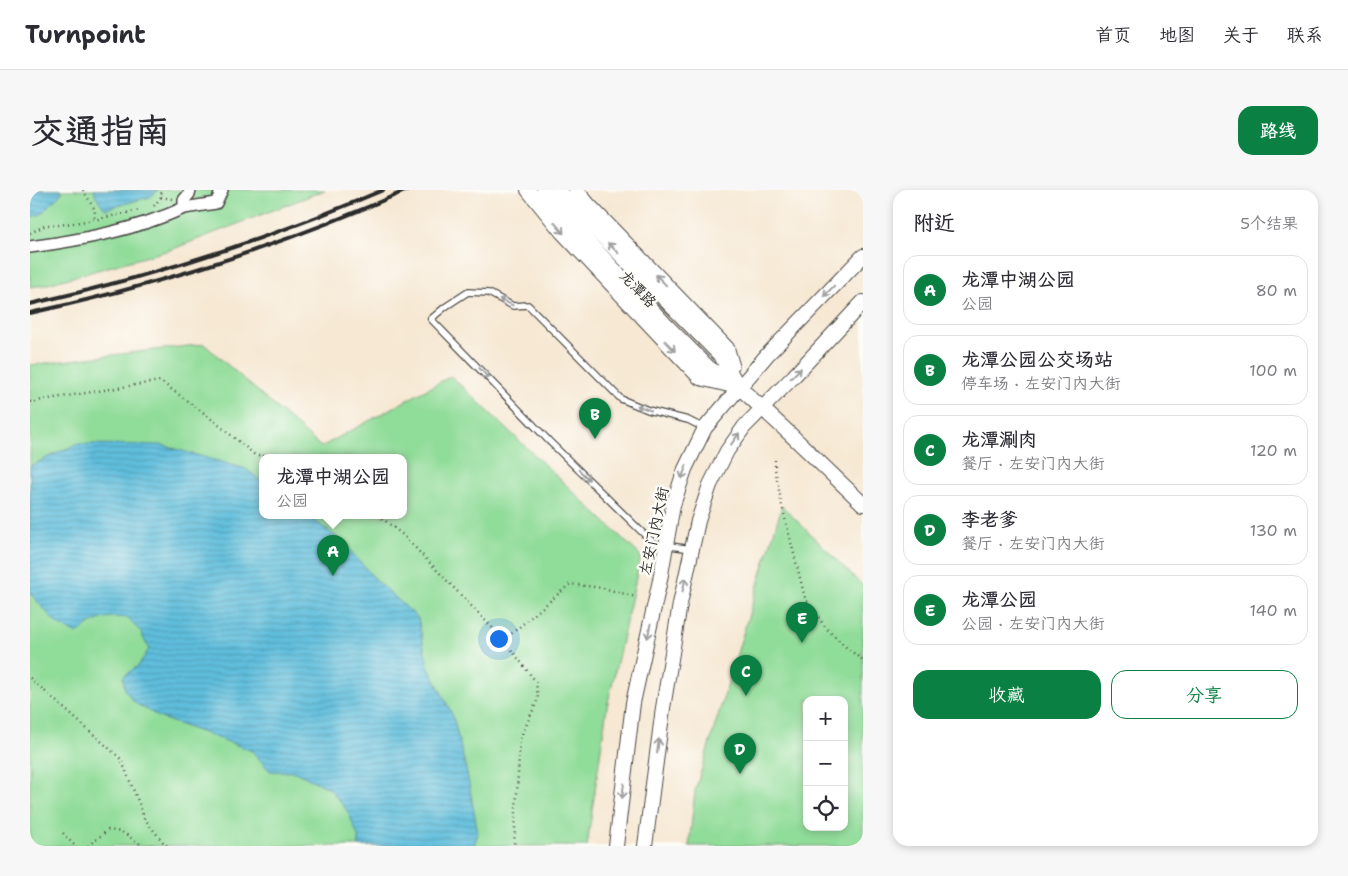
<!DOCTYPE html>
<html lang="zh">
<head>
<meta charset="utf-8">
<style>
	:root { --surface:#fff; --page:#f7f7f7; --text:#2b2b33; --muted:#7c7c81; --line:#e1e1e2; --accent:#0b8043 }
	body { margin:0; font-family:"Shantell Sans","LXGW WenKai TC",sans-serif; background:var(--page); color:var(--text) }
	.controls { position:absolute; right:15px; bottom:15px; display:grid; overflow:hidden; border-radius:10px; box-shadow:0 2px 8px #0003 }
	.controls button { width:45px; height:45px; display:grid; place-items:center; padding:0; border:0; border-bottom:1px solid var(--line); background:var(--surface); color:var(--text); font:25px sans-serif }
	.you { position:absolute; left:468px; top:448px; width:18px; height:18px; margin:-12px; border:4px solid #fff; border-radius:50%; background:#1a73e8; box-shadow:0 0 0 8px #1a73e833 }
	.badge { display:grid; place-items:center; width:32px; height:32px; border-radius:50%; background:var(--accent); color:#fff; font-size:16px; font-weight:700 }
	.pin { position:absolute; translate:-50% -41px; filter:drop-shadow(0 1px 2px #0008) }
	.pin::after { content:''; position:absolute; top:26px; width:18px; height:15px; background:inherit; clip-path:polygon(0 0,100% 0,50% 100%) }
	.popup { position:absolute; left:229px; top:264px; width:148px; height:65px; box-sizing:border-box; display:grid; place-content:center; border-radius:10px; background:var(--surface); filter:drop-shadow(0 1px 4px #0005); font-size:16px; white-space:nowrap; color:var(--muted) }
	.popup b { font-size:19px; color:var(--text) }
	.popup::after { content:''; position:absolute; left:50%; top:100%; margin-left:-10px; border:10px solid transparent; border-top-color:var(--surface) }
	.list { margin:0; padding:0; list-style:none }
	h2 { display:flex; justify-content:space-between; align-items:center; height:65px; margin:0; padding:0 20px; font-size:21px }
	h2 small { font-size:16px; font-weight:400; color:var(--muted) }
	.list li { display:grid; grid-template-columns:32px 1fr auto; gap:15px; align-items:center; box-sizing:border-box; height:70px; margin:0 10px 10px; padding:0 10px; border:1px solid var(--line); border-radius:15px }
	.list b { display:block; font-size:19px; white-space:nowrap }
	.list p { margin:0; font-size:16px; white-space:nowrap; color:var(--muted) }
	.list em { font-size:16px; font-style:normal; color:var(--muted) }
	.actions { display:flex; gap:10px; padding:15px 20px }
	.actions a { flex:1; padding:11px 0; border:1px solid var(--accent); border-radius:15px; text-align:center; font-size:18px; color:var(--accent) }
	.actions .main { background:var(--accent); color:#fff }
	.icon { flex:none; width:28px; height:28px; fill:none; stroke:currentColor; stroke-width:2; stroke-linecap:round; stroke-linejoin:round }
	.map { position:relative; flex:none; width:833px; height:656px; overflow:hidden; border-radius:15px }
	header { display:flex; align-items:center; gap:30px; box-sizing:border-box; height:70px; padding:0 25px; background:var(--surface); border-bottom:1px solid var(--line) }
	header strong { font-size:24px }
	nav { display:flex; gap:28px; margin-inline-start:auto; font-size:18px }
	.intro { display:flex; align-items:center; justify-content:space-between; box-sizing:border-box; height:120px; padding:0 30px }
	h1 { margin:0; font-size:35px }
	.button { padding:12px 22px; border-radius:15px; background:var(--accent); color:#fff; font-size:18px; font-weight:700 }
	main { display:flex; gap:30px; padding:0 30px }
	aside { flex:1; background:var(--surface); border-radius:15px; box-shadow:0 2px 8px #0003 }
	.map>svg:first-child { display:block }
	.park { fill:#90dc99; stroke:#5e8462; fill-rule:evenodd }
	.water { fill:url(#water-rules); stroke:#457484 }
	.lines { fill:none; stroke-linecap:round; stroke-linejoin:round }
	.service-casing { stroke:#494744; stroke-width:8 }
	.minor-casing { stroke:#494744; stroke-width:14 }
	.tertiary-casing { stroke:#494744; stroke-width:16 }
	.path { stroke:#494744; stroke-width:2.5; stroke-dasharray:1 4; stroke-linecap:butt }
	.service { stroke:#fff; stroke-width:5.5 }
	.minor { stroke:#fff; stroke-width:11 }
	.tertiary { stroke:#fff; stroke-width:14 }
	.rail { stroke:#2b2b2b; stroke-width:4 }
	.oneway { stroke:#a0a0a0 }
	.labels { text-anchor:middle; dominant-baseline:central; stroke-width:5; stroke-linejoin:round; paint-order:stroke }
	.street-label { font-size:15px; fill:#2b2b2b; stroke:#fdfcf7 }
</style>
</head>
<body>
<header>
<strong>Turnpoint</strong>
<nav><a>首页</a><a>地图</a><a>关于</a><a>联系</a></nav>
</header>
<div class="intro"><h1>交通指南</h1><a class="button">路线</a></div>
<main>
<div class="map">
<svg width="833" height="656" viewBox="0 0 833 656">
	<defs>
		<pattern id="water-rules" width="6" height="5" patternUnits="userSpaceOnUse" patternTransform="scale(1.25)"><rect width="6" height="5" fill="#5fbedd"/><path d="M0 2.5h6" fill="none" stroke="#4f9bb3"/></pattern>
	</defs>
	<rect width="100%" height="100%" fill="#fdfcf7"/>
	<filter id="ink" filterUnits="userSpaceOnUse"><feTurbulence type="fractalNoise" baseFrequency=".02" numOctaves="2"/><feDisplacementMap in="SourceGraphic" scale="10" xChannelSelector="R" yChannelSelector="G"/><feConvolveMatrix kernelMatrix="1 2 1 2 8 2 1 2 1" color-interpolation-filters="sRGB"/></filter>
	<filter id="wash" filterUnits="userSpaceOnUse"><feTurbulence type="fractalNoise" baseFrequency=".0096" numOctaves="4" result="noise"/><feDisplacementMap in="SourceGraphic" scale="20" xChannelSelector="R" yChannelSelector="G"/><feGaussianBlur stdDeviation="1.12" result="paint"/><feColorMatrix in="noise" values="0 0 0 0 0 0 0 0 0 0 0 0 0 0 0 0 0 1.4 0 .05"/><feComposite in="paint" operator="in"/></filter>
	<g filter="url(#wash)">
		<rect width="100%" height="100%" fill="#f6e8d3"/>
		<g class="park">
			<path d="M0,0H295L143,59L14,95L0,97Z"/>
			<path d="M174,154L291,257L421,186L611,366L577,517L557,656H0V175ZM233,267H373V325H233Z"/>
			<path d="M752,316L833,396V656H659L665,601ZM777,510H814V637H777Z"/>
		</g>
		<g class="water">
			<path d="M0,0H31L32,3L10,25L0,27Z"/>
			<path d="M64,0H128L120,7L75,19L66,7Z"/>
			<path d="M46,254L132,255L216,279L233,292V325H277L312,351L345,389L388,428L398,476L423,526L437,583L448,643L444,656H329L328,646L318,622L299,598L265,582L240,581L222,561L199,552L131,528L105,513L95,500L93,487L109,475L119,459L110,441L98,428C74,425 66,429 47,444L26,433L0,403V276Z"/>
		</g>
	</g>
	<g filter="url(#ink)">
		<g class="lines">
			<defs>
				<path id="service" d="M662,359L626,354L618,348L519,251L401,129L415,117L438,102L459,103L483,116L498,115L591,209L618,220L658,230L674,238"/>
				<g id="minor">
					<path d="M154,18L186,13L192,0"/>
					<path d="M0,57C52,50 105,40 154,18V10L159,4L160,0"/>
				</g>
				<g id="tertiary">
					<path d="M498,0L532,42L670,188L699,195"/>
					<path d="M514,0L539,31L636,135L679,178L709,197L759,243L833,314"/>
					<path d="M529,0L550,24L691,166L707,194"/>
					<path d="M546,0L559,15L697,158L702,175"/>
					<path d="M586,656L603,513L630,390L643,315L655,279L675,238L737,165L833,66"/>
					<path d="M615,656L633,518L650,414L668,331L680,295L697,261L714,237L763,187L833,112"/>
				</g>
			</defs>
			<use href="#service" class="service-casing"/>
			<use href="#minor" class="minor-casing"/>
			<use href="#tertiary" class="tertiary-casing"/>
			<g class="path">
				<path d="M53,0L65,20L64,30"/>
				<path d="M131,7L142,9"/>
				<path d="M124,16L131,7L132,0"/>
				<path d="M0,43L16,35H29L64,30L109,20"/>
				<path d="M0,212L130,191L174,223L224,264L237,267"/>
				<path d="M745,270V279L752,316L775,408L796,438L818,459L833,470"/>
				<path d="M348,325L373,345L474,450L506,492L508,509L490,549L484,656"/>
				<path d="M474,450L540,394L573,398L606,407"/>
				<path d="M0,488L91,569L110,616L114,628L132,651L137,656"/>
				<path d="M33,643L45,656"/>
				<path d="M58,656L78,640L92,642L113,656"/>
			</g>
			<use href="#service" class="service"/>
			<use href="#minor" class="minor"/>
			<use href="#tertiary" class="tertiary"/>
			<g class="rail">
				<path d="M0,114C121,87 239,49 353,0"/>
				<path d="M0,123C129,95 256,54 377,0"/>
			</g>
		</g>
		<defs><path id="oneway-shaft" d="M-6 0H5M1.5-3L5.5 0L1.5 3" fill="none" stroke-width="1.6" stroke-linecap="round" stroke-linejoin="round" transform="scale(1.25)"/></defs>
		<g class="oneway">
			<use href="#oneway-shaft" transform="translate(529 38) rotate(50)"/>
			<use href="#oneway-shaft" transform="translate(583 58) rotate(-135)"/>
			<use href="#oneway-shaft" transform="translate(631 90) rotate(-134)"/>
			<use href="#oneway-shaft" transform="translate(799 101) rotate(134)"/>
			<use href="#oneway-shaft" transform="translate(476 112) rotate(-154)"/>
			<use href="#oneway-shaft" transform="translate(640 156) rotate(46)"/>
			<use href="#oneway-shaft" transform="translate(454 183) rotate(46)"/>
			<use href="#oneway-shaft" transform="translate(766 183) rotate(-45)"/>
			<use href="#oneway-shaft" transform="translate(614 218) rotate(-160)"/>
			<use href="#oneway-shaft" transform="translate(705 249) rotate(-55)"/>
			<use href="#oneway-shaft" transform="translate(654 282) rotate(111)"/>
			<use href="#oneway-shaft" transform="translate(554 285) rotate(44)"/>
			<use href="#oneway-shaft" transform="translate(654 395) rotate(-77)"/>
			<use href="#oneway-shaft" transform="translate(619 441) rotate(102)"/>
			<use href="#oneway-shaft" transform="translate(628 556) rotate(-83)"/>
			<use href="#oneway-shaft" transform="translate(593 601) rotate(97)"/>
		</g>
	</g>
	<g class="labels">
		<g class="street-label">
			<text transform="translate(608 99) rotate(46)">龙潭路</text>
			<text transform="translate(624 341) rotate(-78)">左安门内大街</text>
		</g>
	</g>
</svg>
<div class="controls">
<button>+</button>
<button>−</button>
<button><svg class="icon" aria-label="locate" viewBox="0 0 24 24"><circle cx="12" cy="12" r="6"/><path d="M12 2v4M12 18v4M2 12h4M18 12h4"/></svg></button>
</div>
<div class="you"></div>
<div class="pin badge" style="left:303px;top:386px">A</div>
<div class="popup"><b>龙潭中湖公园</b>公园</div>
<div class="pin badge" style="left:565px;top:249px">B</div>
<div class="pin badge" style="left:716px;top:506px">C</div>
<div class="pin badge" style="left:710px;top:584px">D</div>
<div class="pin badge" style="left:772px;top:453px">E</div>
</div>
<aside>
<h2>附近<small>5个结果</small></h2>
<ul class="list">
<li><span class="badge">A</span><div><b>龙潭中湖公园</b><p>公园</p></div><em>80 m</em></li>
<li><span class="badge">B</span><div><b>龙潭公园公交场站</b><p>停车场 · 左安门内大街</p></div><em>100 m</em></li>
<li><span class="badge">C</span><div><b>龙潭涮肉</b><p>餐厅 · 左安门内大街</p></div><em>120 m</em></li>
<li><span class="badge">D</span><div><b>李老爹</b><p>餐厅 · 左安门内大街</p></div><em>130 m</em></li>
<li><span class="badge">E</span><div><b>龙潭公园</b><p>公园 · 左安门内大街</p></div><em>140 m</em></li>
</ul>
<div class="actions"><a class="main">收藏</a><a>分享</a></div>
</aside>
</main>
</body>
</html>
